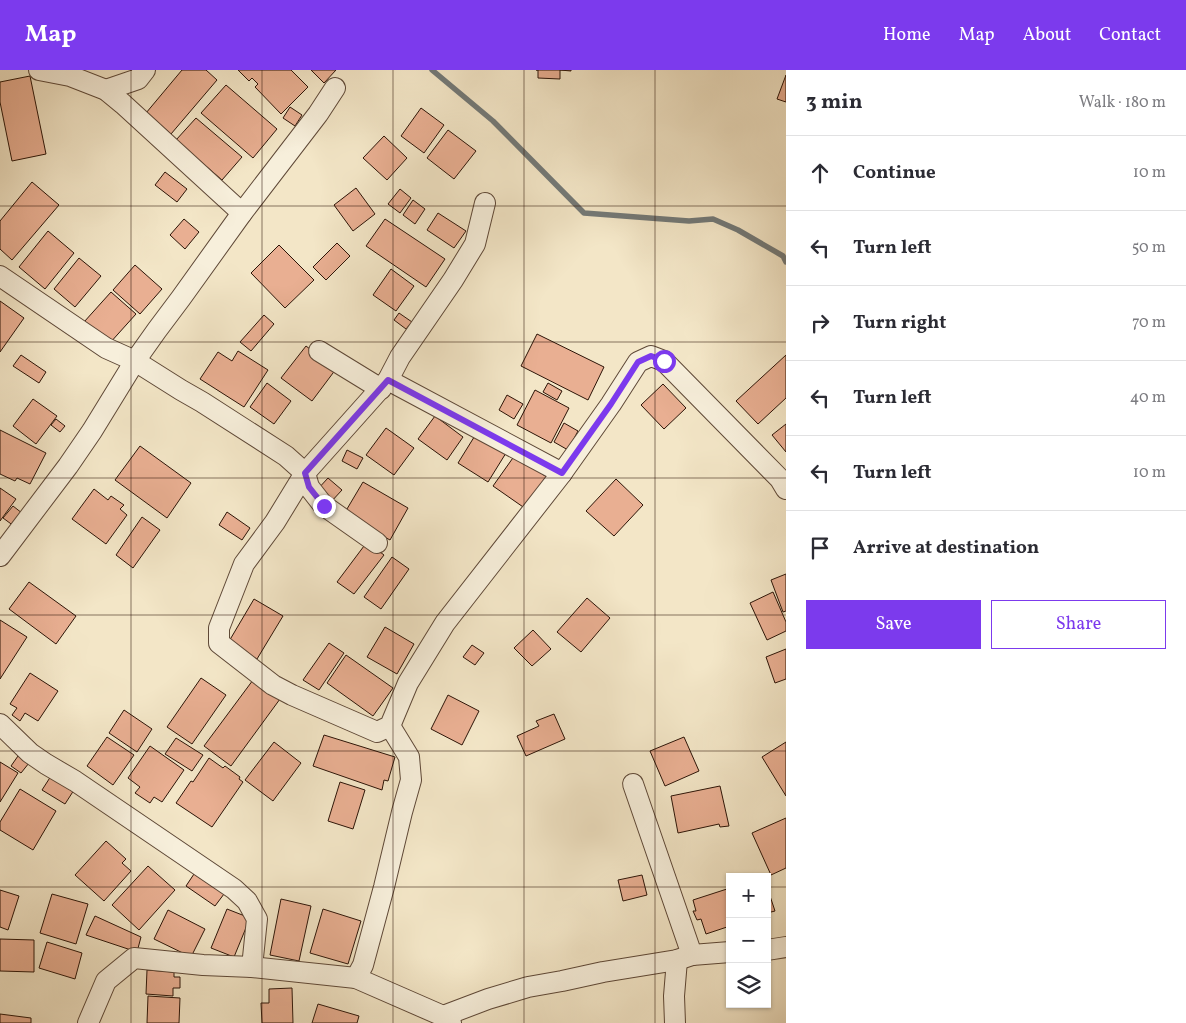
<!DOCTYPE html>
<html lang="en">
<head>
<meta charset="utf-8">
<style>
	:root { --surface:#fff; --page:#f2f2f3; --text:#2b2b33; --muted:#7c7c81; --line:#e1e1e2; --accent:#7c3aed }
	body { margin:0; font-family:Vollkorn,serif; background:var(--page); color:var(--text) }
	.controls { position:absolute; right:15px; bottom:15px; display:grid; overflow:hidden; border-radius:0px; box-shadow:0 1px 4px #0004 }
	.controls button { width:45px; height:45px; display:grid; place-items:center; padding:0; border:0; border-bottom:1px solid var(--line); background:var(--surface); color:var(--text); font:25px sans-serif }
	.stop { position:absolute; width:15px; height:15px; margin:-11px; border:4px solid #7c3aed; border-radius:50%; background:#fff }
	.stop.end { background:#7c3aed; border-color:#fff; box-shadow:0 1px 5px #0008 }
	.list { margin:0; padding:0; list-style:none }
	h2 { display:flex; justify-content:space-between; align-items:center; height:65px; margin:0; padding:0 20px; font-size:21px }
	h2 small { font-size:16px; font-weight:400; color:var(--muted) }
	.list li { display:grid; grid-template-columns:32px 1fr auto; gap:15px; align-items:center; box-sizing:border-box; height:75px; padding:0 20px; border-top:1px solid var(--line) }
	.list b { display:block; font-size:19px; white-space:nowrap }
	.list em { font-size:16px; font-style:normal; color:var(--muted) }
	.actions { display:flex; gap:10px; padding:15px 20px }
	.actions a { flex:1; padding:11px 0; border:1px solid var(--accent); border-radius:0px; text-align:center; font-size:18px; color:var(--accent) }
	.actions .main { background:var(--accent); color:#fff }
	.icon { flex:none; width:28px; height:28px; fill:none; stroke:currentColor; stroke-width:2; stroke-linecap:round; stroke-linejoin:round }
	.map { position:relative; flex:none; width:786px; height:953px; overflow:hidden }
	header { display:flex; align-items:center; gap:30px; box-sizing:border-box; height:70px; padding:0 25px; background:var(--accent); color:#fff }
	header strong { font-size:24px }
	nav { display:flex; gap:28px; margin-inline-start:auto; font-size:18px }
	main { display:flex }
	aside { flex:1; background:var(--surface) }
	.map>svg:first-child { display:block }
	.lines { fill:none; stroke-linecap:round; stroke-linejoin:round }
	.stream { stroke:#737977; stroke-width:5.5 }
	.building { fill:#e9af92; stroke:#2c1407 }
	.minor-casing { stroke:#5e4837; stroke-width:22 }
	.minor { stroke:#f7efdb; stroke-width:20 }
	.route { stroke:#7c3aed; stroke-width:6 }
	.grid { fill:none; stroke:#2c1407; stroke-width:1; stroke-opacity:0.55 }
</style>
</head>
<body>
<header>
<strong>Map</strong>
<nav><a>Home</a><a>Map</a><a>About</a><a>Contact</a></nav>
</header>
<main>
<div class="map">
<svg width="786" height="953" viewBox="0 0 786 953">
	<rect width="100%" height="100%" fill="#f3e6c7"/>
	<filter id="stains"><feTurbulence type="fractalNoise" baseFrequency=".004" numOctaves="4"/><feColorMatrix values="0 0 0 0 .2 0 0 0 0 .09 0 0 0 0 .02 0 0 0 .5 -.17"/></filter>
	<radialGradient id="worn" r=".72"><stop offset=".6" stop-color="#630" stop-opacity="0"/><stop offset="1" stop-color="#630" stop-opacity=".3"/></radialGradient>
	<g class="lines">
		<path class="stream" d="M432,0L493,51L584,143L689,151L713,149L738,160L783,186L786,192"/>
	</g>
	<g class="building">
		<path d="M182,0H206L217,10L171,64L146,43Z"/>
		<path d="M238,0H291L308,17L281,44L255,17L258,14L252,8L249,11Z"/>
		<path d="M311,0H336L324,13Z"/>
		<path d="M536,0H571V1L560,0V9L538,8V0Z"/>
		<path d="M786,5V32L777,29Z"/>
		<path d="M30,6L46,84L12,91L0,32V12Z"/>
		<path d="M226,15L277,59L253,88L201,43Z"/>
		<path d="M290,37L302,45L295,56L283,48Z"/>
		<path d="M421,38L444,55L424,83L401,66Z"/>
		<path d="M196,48L242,87L222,110L176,70Z"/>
		<path d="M448,60L476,81L454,109L427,88Z"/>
		<path d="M384,66L407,88L387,110L363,88Z"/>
		<path d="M165,102L187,119L177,132L155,115Z"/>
		<path d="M32,112L59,135L12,190L0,179V151Z"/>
		<path d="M356,118L375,144L353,161L334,135Z"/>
		<path d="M400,119L411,128L400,143L388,134Z"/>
		<path d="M413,130L425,139L415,154L403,145Z"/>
		<path d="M438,143L466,161L454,178L427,160Z"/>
		<path d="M184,149L199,162L185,179L170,165Z"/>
		<path d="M385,149L445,189L426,217L366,176Z"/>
		<path d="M48,161L74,183L45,219L19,197Z"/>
		<path d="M337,173L350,186L326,210L313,197Z"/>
		<path d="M279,175L314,210L285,238L251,203Z"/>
		<path d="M79,188L101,206L75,237L54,219Z"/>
		<path d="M135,195L162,219L140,244L113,220Z"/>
		<path d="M391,199L414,216L396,241L373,225Z"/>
		<path d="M111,222L136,244L109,274L84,252Z"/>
		<path d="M0,231L24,248L0,282Z"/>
		<path d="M399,243L412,252L406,259L394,250Z"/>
		<path d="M264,245L274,254L251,281L240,272Z"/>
		<path d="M537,264L604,297L588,330L521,296Z"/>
		<path d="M306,276L336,299L312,331L281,308Z"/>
		<path d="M238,281L268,300L244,337L200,309L218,282L232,291Z"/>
		<path d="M21,285L46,302L39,313L13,296Z"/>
		<path d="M786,285V328L758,354L736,331Z"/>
		<path d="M267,313L291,331L274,354L250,337Z"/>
		<path d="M548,313L562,321L557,330L543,322Z"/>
		<path d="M663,314L686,338L664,359L641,335Z"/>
		<path d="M535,320L569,338L551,373L517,355Z"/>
		<path d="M507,325L523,334L514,349L499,340Z"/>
		<path d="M33,329L57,346L36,374L13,356Z"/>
		<path d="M435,346L463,367L447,390L418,369Z"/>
		<path d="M56,349L65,356L60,362L51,355Z"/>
		<path d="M564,353L578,361L568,380L554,372Z"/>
		<path d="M786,354V382L772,365Z"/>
		<path d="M386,358L414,378L394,405L366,385Z"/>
		<path d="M0,360L46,383L30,414L17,408L15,411L0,404Z"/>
		<path d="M476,364L506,383L488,412L458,393Z"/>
		<path d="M140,376L191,413L167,448L115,410Z"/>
		<path d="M347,380L363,388L357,399L342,391Z"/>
		<path d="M515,385L548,408L526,439L493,416Z"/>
		<path d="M328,408L342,420L330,433L316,421Z"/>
		<path d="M616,409L643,435L614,466L586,441Z"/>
		<path d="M363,412L408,438L390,470L344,444Z"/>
		<path d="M0,418L16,429L0,451Z"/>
		<path d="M94,419L108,430L111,426L124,435L120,439L127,445L106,474L72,449Z"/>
		<path d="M13,436L27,447L18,459L3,448Z"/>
		<path d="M227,442L250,458L242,470L219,455Z"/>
		<path d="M142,447L160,460L133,498L116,485Z"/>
		<path d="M367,472L384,485L354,524L337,512Z"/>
		<path d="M392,487L409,499L381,539L364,527Z"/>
		<path d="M786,504V541L783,542L771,510Z"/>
		<path d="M29,512L76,546L56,574L9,539Z"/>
		<path d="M773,522L786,552V561L767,570L750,533Z"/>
		<path d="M587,528L610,548L581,582L557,562Z"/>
		<path d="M254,529L283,546L257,589L228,573Z"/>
		<path d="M0,550L27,567L0,609Z"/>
		<path d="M385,557L414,574L397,604L367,587Z"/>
		<path d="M533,560L551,579L532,596L514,578Z"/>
		<path d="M329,573L344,583L319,620L303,610Z"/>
		<path d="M472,575L484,583L475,595L463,587Z"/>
		<path d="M786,579V609L775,613L766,587Z"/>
		<path d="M346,585L393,618L373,646L327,613Z"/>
		<path d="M30,603L58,621L38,651L25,643L20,651L12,645L17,638L10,634Z"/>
		<path d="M201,608L226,625L192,674L167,657Z"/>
		<path d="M253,610L280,629L231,696L204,676Z"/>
		<path d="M448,625L479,641L462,675L431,659Z"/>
		<path d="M124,640L152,659L137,682L109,663Z"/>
		<path d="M554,644L565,669L526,686L517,666L539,656L536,651Z"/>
		<path d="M324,665L395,687L388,711L384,710L382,720L313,696Z"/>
		<path d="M107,667L134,685L113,715L87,696Z"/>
		<path d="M684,667L699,701L665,716L650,681Z"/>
		<path d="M176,668L203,685L192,701L165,684Z"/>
		<path d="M274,672L301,693L273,731L245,710Z"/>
		<path d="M786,672V726L762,687Z"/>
		<path d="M150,676L184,700L162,732L154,727L150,733L135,723L140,717L128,708Z"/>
		<path d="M18,686L29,693L21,703L11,696Z"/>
		<path d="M209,688L223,698L225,696L240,707L239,709L243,712L212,757L176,733L191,711L193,712Z"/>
		<path d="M0,692L18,703L0,732Z"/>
		<path d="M51,706L74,720L65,734L42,720Z"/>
		<path d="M340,712L365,720L353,759L328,751Z"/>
		<path d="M720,716L729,756L720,757L719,754L678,763L671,726Z"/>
		<path d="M20,719L56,741L33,780L0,760V752Z"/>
		<path d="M786,748V798L771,805L752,763Z"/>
		<path d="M106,771L126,789L122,793L131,801L104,831L75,805Z"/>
		<path d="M148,796L175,820L139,860L112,835Z"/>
		<path d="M194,804L224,824L215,836L186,816Z"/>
		<path d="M642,805L647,825L623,831L618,810Z"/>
		<path d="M767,817L775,841L767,843Z"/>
		<path d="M730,818V856L706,864L701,849L697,850L693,841H696L693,830Z"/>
		<path d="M0,820L19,826L8,860L0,857Z"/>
		<path d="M52,824L88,834L76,874L40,863Z"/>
		<path d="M281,829L311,836L299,891L270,885Z"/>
		<path d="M227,839L250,848L234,887L211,878Z"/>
		<path d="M323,839L361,851L348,894L310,883Z"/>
		<path d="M168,840L205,859L191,887L154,869Z"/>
		<path d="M95,846L141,867L137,882L86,865Z"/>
		<path d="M0,869L34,870V902L0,901Z"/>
		<path d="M47,872L82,883L75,909L39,898Z"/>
		<path d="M147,900L174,902V907H180V918H173V926L146,924Z"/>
		<path d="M292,918L293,953H262L261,933H269V919Z"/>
		<path d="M148,926L180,928L179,953H147Z"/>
		<path d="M318,934L359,946L357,953H312Z"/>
		<path d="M0,944L31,948V953H0Z"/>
	</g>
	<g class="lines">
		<defs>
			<g id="minor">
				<path d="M39,0L70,6L106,20L123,34L242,143"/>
				<path d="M106,20L138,9L145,0"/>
				<path d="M485,133L475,174L453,210L400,287L388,310L305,403L275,452L244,494L219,558V573L273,615L292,625L377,662L390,656L408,613L445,553L562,403L611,334L638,292L651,286L664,291L780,409L786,419"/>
				<path d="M0,206L106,278L135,291L181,320L202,332L286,386L305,403L309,417L323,435L377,473"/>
				<path d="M319,281L381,319"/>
				<path d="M388,310L562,403"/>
				<path d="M0,486L68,396L92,361L135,291L157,260L181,228L242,143L318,44L335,18"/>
				<path d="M0,654L30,683L46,694L75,711L234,819L247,831L257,849L252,897"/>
				<path d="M633,714L692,885"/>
				<path d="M767,880L786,877"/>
				<path d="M356,908L363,895L384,817L402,742L411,710L409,687L390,656"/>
				<path d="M443,946L488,929L528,917L562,911L603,902L677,890L692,885L730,882"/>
				<path d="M88,953L106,911L134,888L203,895L252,897L356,908L443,946L451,953"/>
				<path d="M675,953L674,926L677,890"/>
			</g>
		</defs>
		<use href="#minor" class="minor-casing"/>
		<use href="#minor" class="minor"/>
	</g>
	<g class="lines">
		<path class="route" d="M324,436L309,417L305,403L388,310L562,403L611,334L638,292L651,286L664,291"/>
	</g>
	<path class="grid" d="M131,0V953M262,0V953M393,0V953M524,0V953M655,0V953M0,136H786M0,272H786M0,408H786M0,545H786M0,681H786M0,817H730M767,817H786"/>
	<rect width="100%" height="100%" filter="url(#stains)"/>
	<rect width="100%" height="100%" fill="url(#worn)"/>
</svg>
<div class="controls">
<button>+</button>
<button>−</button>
<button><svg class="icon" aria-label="layers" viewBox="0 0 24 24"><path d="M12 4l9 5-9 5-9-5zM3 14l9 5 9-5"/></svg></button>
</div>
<div class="stop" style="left:664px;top:291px"></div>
<div class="stop end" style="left:324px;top:436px"></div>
</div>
<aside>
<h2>3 min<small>Walk · 180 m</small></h2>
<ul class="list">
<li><svg class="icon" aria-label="ahead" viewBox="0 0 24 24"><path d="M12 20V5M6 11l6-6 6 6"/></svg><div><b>Continue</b></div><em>10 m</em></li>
<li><svg class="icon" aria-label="left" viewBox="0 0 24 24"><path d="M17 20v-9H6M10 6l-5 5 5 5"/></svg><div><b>Turn left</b></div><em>50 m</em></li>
<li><svg class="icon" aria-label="right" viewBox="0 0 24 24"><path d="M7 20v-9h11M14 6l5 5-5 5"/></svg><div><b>Turn right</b></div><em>70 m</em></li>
<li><svg class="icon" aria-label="left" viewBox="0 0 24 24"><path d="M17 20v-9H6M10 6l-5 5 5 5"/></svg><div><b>Turn left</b></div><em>40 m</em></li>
<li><svg class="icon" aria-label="left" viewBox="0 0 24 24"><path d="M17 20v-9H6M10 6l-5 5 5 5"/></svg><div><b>Turn left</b></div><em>10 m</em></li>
<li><svg class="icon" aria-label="arrive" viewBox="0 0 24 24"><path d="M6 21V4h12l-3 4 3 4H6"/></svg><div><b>Arrive at destination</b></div></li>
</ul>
<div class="actions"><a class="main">Save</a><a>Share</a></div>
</aside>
</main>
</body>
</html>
